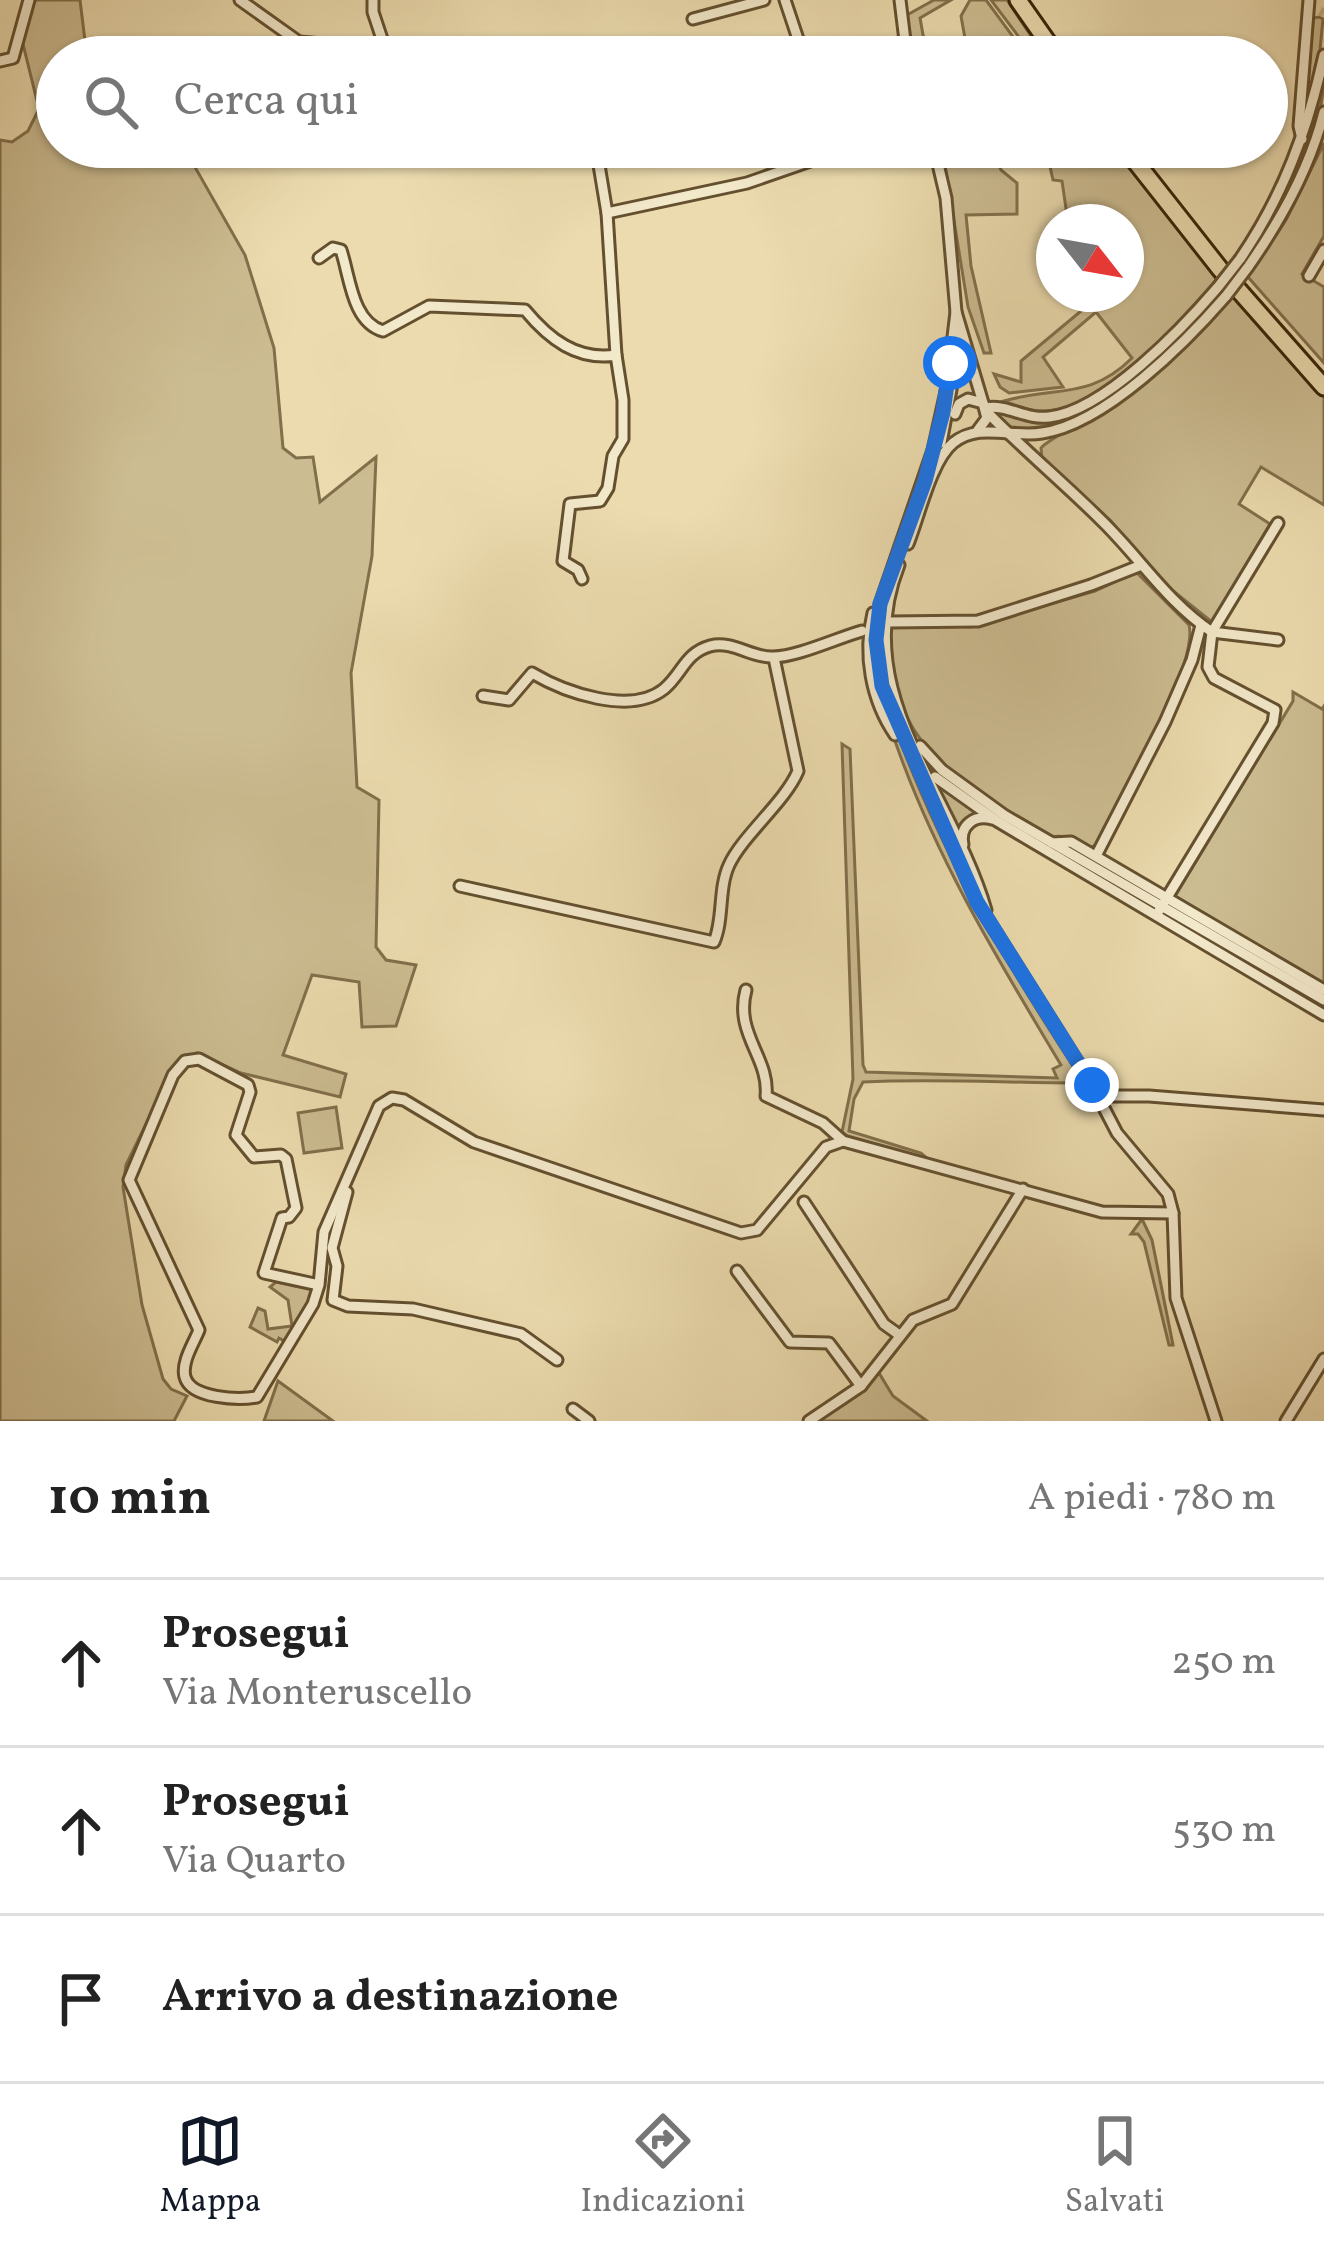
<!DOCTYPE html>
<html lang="it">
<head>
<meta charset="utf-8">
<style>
	:root { --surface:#fff; --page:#f6f6f6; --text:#222; --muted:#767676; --line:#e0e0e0; --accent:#111827 }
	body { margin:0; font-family:Vollkorn,serif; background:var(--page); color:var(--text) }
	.compass { position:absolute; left:1036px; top:204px; width:108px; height:108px; border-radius:50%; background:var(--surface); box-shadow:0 3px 9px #0004; rotate:121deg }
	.stop { position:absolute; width:36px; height:36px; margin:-27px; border:9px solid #1a73e8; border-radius:50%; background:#fff }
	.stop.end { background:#1a73e8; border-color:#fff; box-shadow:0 3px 12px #0008 }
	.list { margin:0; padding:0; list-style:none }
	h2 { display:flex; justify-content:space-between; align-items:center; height:156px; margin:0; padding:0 48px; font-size:51px }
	h2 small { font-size:39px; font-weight:400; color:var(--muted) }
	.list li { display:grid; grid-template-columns:78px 1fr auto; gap:36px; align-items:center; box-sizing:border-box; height:168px; padding:0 48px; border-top:3px solid var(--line) }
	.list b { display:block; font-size:45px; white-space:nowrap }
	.list p { margin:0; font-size:39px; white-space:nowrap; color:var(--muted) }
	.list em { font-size:39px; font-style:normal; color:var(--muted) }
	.icon { flex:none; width:66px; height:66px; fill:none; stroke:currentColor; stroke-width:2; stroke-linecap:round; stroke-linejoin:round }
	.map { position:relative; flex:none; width:1324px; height:1421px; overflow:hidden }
	.search { position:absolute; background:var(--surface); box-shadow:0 3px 9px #0004; left:36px; right:36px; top:36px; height:132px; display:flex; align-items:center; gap:30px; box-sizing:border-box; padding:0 42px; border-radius:66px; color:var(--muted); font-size:45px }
	.sheet { height:660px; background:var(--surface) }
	nav { display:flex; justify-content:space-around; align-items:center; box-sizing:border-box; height:168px; border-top:3px solid var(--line); background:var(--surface); font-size:33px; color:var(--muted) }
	nav a { display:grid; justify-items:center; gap:6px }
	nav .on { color:var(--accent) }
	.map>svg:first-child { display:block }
	.green { fill:#ccbc91; stroke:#826f4b; stroke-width:3 }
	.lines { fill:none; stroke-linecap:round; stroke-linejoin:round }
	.minor-tunnel { stroke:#c7b68c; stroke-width:9; stroke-dasharray:9 4.5; stroke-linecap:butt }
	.minor-casing { stroke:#64502f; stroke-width:15 }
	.highway-casing { stroke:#372205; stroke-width:21 }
	.minor { stroke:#f2e8ca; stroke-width:9 }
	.highway { stroke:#ebdbae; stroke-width:15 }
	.minor-bridge-casing { stroke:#64502f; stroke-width:15; stroke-linecap:butt }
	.minor-bridge { stroke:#f2e8ca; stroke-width:9 }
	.route { stroke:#1a73e8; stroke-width:15 }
</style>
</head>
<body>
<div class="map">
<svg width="1324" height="1421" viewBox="0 0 1324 1421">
	<rect width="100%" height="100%" fill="#ebdbae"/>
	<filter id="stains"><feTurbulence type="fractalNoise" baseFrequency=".00167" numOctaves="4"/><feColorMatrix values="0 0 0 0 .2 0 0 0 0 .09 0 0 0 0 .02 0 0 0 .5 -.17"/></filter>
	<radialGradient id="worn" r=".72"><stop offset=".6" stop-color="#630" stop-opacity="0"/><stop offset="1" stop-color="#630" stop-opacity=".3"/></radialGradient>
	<g class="green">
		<path d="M32,0H80L87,57H57V147H169L191,160L245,255L274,348L283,448L296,458L313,457L320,502L376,457L372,556L351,673L357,787L379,800L376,947L386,960L416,965L396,1026L362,1027L359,982L312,975L283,1055L346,1074L340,1097L241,1073L197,1053L176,1063L126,1165L123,1187L142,1305L163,1379L171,1389L187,1396L174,1421H0V140L12,142L28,131L39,109L22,40Z"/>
		<path d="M934,0H951L920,18L927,57H913L907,15Z"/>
		<path d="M970,0H986L1028,57H962L968,55L961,16Z"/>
		<path d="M991,0H1007L1045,57H1034Z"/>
		<path d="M1319,17L1323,19L1319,60L1306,111L1313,18Z"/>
		<path d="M1324,74C1323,142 1282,209 1246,264L1243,262C1282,203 1307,142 1324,74Z"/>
		<path d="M1324,143V236L1302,274L1324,287V363L1248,277L1286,220Z"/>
		<path d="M942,147H958L960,153L984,147H1115L1217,279C1181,320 1114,396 1059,409C1040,414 1023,409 1004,401C1056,386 1090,400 1132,358L1096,312L1043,357L1063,387L1009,393L1000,387L994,374L1021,382V361L1087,306L1076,294H1126V222H1068L1062,181L1053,180L1047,153L1039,148L994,152L1001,170L1017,183V214L966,215L971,266L991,353H984L968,307Z"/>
		<path d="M1222,289L1224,291C1173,350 1093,436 1009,429L995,414L999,409L1015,417L1052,421L1149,364Z"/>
		<path d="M1233,296L1324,397V505L1261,467L1239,504L1270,524L1212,622L1157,578L1111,521L1042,459L1041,448C1048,438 1118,403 1137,389C1173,362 1204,330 1233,296Z"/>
		<path d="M1136,572L1189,625C1199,664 1120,802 1099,843L1090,848C1081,845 1073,838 1065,837C1057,835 1054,838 1046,836C1027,830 1007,813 991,801C917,749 893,719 887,627L932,623L970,627L1095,591Z"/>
		<path d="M1293,692L1322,709L1324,706V985L1175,896L1293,701Z"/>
		<path d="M898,735C942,857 1013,976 1081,1078L1077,1083C1006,1083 934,1078 863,1082L854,1099L849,1131L921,1153L929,1160L851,1139L842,1132L853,1079L842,744L850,749L863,1065L866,1072L1057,1078L1053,1069L1061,1065C998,960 934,855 894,738Z"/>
		<path d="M933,780L981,814L959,832L955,831Z"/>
		<path d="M336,1107L342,1148L304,1153L298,1113Z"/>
		<path d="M1142,1219L1152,1240L1173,1345H1169L1144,1242L1138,1234H1131Z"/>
		<path d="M276,1282L313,1290L302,1316L284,1341L279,1338L277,1342L250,1327L258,1308L265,1311L268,1329L292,1326L288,1300L270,1287Z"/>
		<path d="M879,1373L893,1396L927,1421H815L856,1396Z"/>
		<path d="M278,1381L333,1421H264Z"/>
	</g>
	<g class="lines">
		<path class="minor-tunnel" d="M1320,11L1324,13"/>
		<defs>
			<g id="minor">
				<path d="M240,0L299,42L323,44L332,57"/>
				<path d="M373,0V12L388,57"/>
				<path d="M785,0L804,57"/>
				<path d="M900,0L907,57"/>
				<path d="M693,19L764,0"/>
				<path d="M531,57C550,51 575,38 589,57"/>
				<path d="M740,57L799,42"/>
				<path d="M0,61L13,58L29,0"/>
				<path d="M1302,139L1299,126L1309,0"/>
				<path d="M596,147L607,213L616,355"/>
				<path d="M934,147L946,198L956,312L947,387L933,450L880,604L876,640L882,686L977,902L1092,1085L1117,1133L1168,1194L1173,1213L1176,1298L1216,1421"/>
				<path d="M607,213L747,183L851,147"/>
				<path d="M319,258L333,248L341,250C350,277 352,322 383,331L429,306L525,310C549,339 577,361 616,355L623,400V439L613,456L608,488L600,501L570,504L563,561L578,570L582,579"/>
				<path d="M1240,259C1283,196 1308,129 1324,55"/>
				<path d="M1248,267C1281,220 1310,168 1324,112"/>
				<path d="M1309,276L1324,250"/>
				<path d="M956,312L983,403"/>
				<path d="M986,408C1007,404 1026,420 1049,417C1104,411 1183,328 1218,287"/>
				<path d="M988,413C1024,450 1065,484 1102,521C1140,558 1167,602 1212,632L1208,667L1214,678L1275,710L1273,723L1157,914"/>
				<path d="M955,414L959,404L968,399L983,403L987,418L978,430"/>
				<path d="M941,443L961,336"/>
				<path d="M908,544C919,517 931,461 953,443C979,422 1011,438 1042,433C1105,424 1186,342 1226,296"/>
				<path d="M899,565C848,693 952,793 986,910"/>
				<path d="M873,613C863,654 871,700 895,735"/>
				<path d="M890,622L978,621L1091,585L1139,566"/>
				<path d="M1278,640L1212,632L1278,523"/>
				<path d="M483,696L509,700L532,673C564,692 630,716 664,689C682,674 685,653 710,646C733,640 751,658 773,657C797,657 837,638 862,631"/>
				<path d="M920,746L942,770L1004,815L1324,1000"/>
				<path d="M935,777L997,821L1324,1015"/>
				<path d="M1052,843L1071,842L1324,990"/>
				<path d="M963,845C959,826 974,814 992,819"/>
				<path d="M1096,856L1165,722L1192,660L1201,625"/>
				<path d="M460,886L714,942C724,919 718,889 729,865C743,835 785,802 798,771L774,658"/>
				<path d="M746,990C734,1034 770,1058 766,1096L823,1123L843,1141"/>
				<path d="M1098,1096H1149L1324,1110"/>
				<path d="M347,1192L332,1248L337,1266L333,1300L348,1306L413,1309L521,1334L557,1360"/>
				<path d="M804,1202L884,1324L898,1334"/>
				<path d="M737,1271L790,1342L829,1343L861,1386"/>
				<path d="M319,1285L264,1273L282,1218L289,1217L296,1208L286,1159L281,1155L254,1157L236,1135L250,1092L248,1085L199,1059L185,1061L173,1075L129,1180L199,1330C194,1343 181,1362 185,1377C191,1399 239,1400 257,1397L313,1304L319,1285L324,1232L379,1106L392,1098L404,1100L474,1142L741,1233L757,1230L826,1147L843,1141L1102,1212L1173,1213"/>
				<path d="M573,1409L589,1421"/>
				<path d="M809,1421L861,1386L913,1320L952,1304L1023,1189"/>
				<path d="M1286,1421L1324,1359"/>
			</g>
			<g id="highway">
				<path d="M1018,0L1058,57"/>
				<path d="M1124,147L1220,269L1324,387"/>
			</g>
		</defs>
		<use href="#minor" class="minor-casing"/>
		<use href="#highway" class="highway-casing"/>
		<use href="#minor" class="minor"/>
		<use href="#highway" class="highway"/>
		<defs>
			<g id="minor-bridge">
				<path d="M1218,287L1240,259"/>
				<path d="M1226,296L1248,267"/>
			</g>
		</defs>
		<use href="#minor-bridge" class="minor-bridge-casing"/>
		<use href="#minor-bridge" class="minor-bridge"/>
	</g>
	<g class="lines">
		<path class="route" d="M950,363L943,412L925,481L880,604L876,640L882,686L977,902L1092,1085"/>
	</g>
	<rect width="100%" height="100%" filter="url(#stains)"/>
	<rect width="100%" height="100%" fill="url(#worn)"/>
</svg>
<svg class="compass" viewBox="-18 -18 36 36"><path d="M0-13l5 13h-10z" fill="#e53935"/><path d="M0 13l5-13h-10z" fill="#767676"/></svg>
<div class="stop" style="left:950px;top:363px"></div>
<div class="stop end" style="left:1092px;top:1085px"></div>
<div class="search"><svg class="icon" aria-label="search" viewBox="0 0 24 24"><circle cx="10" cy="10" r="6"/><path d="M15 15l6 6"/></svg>Cerca qui</div>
</div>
<section class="sheet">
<h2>10 min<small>A piedi · 780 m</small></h2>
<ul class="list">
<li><svg class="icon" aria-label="ahead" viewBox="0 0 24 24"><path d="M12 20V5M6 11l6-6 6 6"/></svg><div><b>Prosegui</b><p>Via Monteruscello</p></div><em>250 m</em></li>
<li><svg class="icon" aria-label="ahead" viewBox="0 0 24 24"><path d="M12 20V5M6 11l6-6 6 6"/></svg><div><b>Prosegui</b><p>Via Quarto</p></div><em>530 m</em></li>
<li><svg class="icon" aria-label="arrive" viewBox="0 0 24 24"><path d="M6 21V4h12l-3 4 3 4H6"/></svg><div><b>Arrivo a destinazione</b></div></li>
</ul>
</section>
<nav>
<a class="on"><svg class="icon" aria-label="map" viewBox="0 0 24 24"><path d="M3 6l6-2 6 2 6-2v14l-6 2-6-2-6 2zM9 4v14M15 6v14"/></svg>Mappa</a>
<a><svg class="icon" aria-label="directions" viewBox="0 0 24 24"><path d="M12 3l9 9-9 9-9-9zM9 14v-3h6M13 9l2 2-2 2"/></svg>Indicazioni</a>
<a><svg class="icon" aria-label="saved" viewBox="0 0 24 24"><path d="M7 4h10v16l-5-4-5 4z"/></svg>Salvati</a>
</nav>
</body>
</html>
